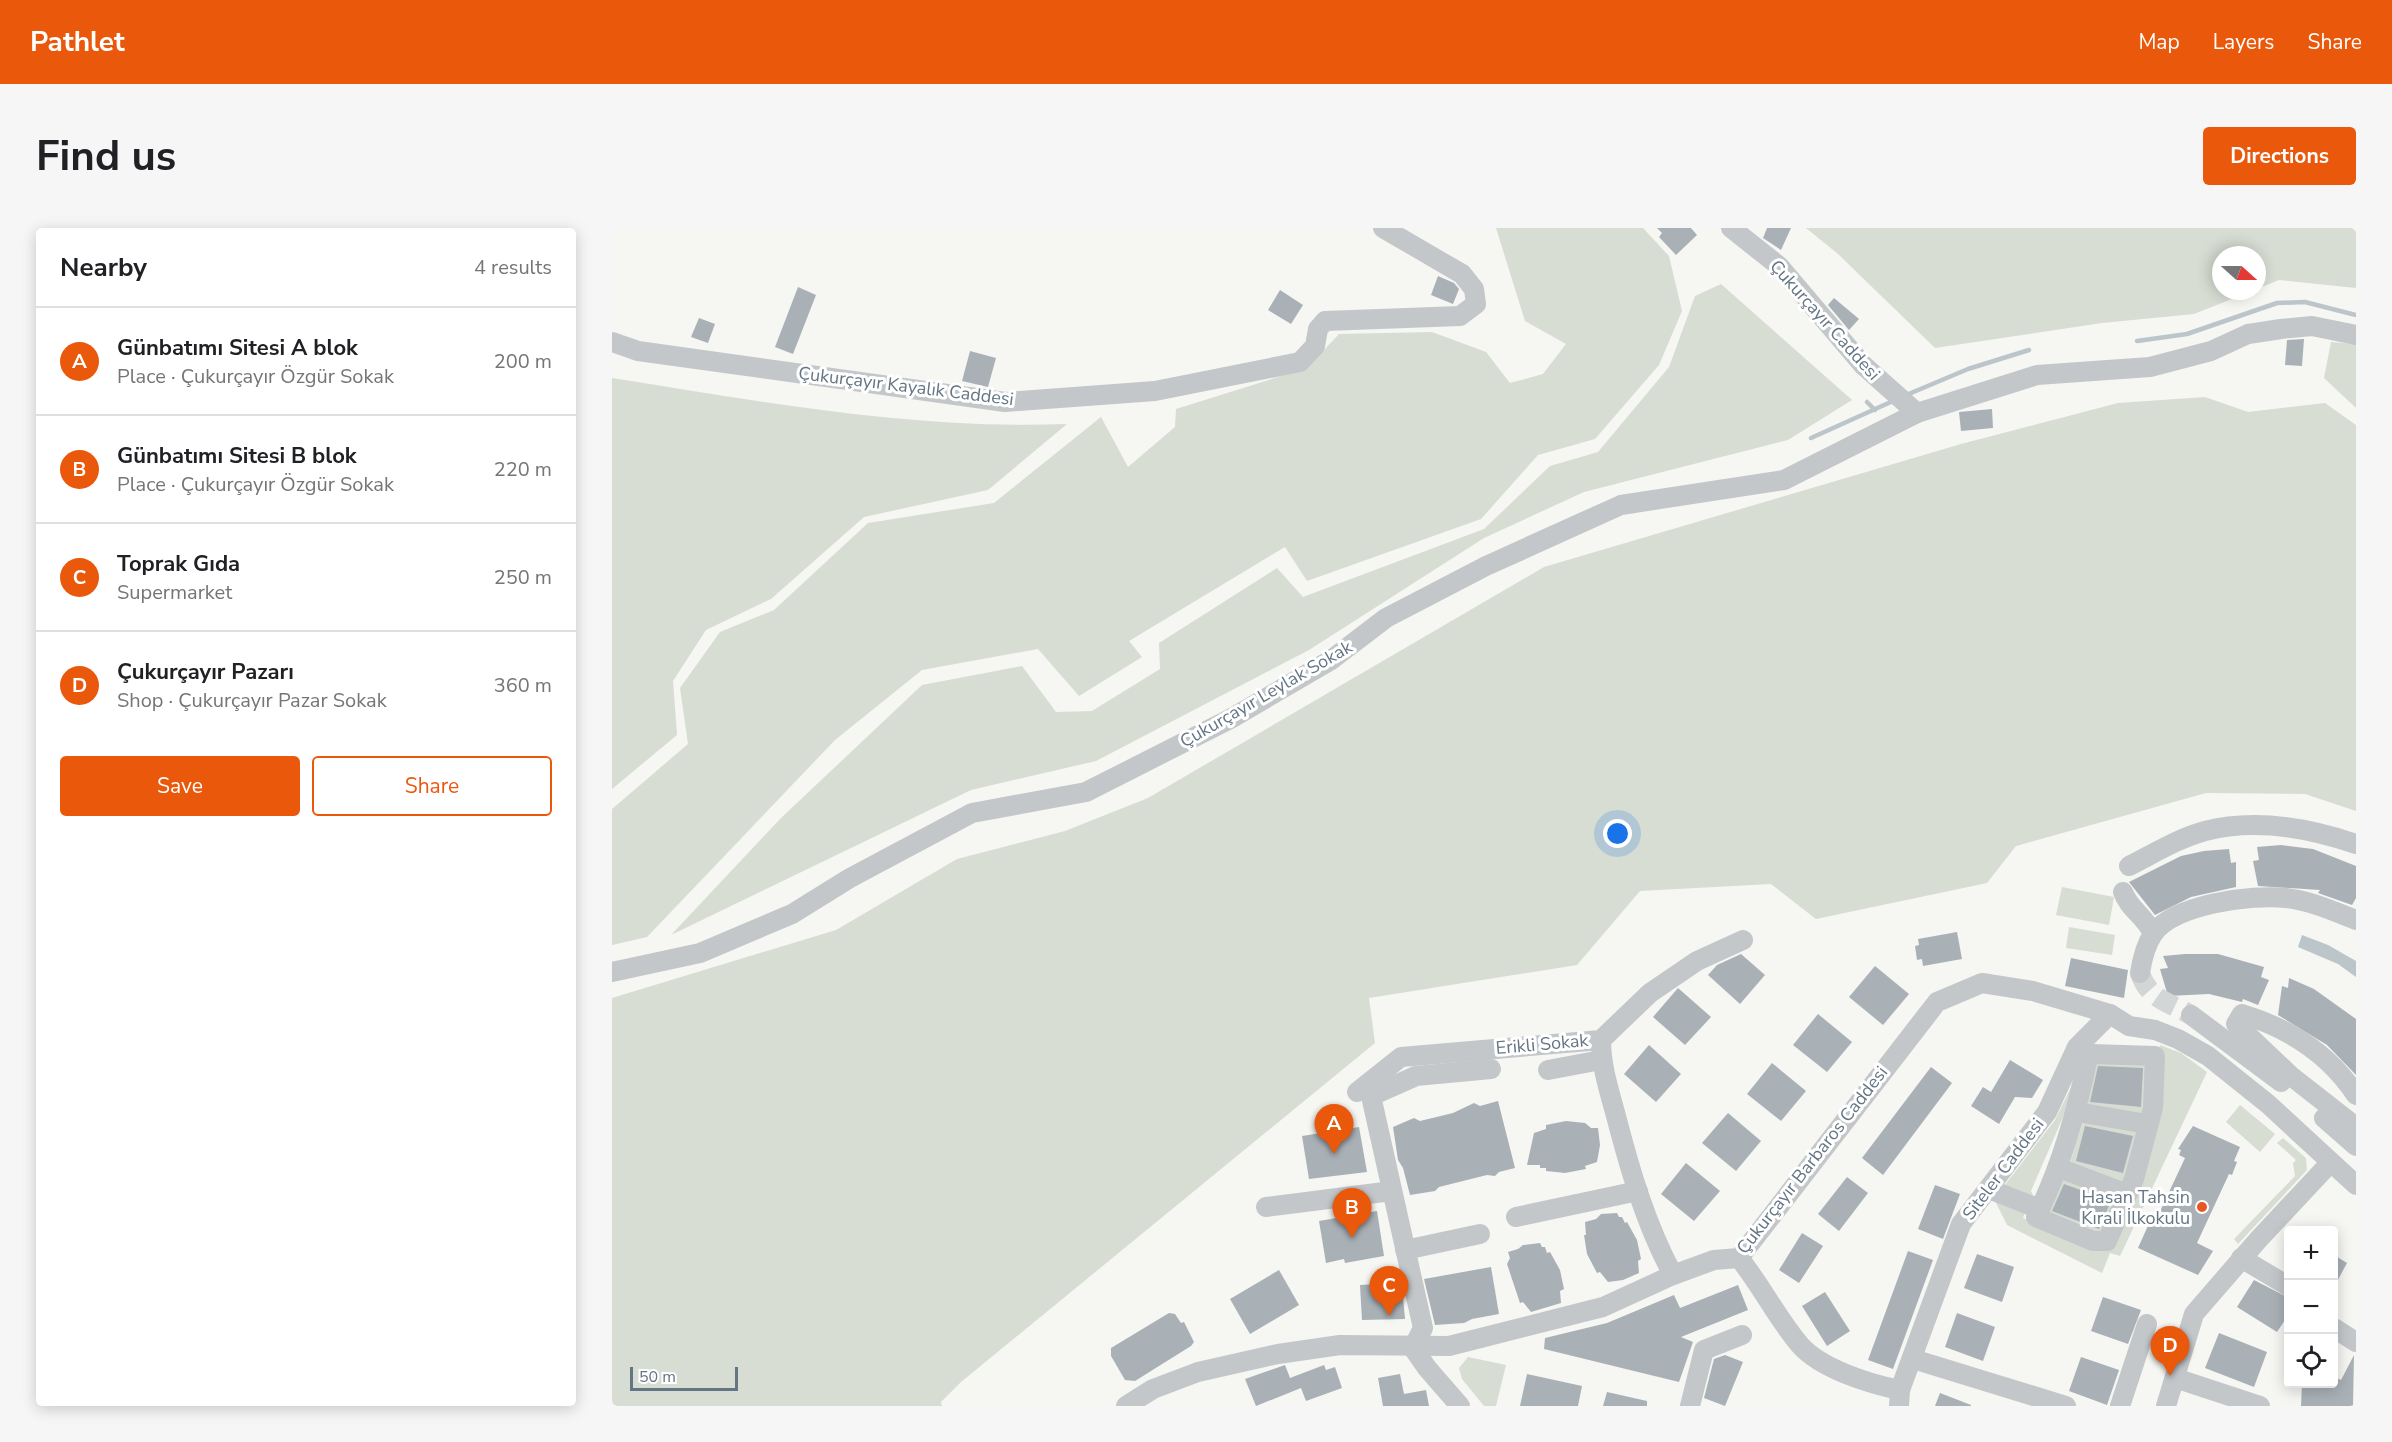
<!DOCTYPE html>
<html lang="en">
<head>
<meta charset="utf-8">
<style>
	:root { --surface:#fff; --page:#f6f6f6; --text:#202124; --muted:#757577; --line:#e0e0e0; --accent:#ea580c }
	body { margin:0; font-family:"Nunito Sans",sans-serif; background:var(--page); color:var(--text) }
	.controls { position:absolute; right:18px; bottom:18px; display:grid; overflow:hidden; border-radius:6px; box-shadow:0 3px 15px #0003 }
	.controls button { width:54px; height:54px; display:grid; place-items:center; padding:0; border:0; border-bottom:2px solid var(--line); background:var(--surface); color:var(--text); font:30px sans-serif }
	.compass { position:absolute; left:1600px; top:18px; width:54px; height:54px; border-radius:50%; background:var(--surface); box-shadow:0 3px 15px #0003; rotate:111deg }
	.scale { position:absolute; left:18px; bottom:15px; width:108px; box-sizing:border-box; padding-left:6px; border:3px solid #647584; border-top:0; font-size:16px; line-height:21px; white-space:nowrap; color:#647584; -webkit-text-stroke:4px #fff; paint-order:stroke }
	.you { position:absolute; left:1006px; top:606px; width:21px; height:21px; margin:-15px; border:4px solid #fff; border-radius:50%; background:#1a73e8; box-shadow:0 0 0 9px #1a73e833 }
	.badge { display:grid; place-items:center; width:39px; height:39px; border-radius:50%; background:var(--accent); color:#fff; font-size:20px; font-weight:700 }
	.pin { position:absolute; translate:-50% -50px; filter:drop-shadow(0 2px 3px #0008) }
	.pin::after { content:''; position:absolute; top:32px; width:21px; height:18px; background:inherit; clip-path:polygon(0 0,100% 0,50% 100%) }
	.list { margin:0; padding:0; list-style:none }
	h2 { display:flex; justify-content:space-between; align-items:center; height:78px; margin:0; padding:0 24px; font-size:26px }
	h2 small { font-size:20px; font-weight:400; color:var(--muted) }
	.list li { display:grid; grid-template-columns:39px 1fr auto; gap:18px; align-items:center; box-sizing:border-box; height:108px; padding:0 24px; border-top:2px solid var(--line) }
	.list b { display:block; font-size:22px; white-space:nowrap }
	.list p { margin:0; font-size:20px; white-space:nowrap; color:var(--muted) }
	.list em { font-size:20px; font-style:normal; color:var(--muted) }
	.actions { display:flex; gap:12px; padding:18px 24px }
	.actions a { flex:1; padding:14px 0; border:2px solid var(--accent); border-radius:6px; text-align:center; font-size:21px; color:var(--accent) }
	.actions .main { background:var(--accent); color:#fff }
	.icon { flex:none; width:33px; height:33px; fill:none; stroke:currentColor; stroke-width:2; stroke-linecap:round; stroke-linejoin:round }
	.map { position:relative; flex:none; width:1744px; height:1178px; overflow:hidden; border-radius:6px }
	header { display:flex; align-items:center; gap:36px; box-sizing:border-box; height:84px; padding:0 30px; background:var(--accent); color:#fff }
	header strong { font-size:28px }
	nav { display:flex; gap:33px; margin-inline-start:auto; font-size:21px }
	.intro { display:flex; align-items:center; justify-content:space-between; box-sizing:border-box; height:144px; padding:0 36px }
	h1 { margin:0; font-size:42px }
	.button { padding:15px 27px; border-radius:6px; background:var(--accent); color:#fff; font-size:21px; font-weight:700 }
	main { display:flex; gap:36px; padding:0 36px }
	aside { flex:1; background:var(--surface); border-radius:6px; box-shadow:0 3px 15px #0003 }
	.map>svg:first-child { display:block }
	.green { fill:#d7ddd3 }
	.water { fill:#bbc5ca }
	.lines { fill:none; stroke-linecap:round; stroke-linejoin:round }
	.stream { stroke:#bbc5ca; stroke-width:4.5 }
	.building { fill:#a9b1b7 }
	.minor-tunnel { stroke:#d2d6d6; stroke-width:20; stroke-dasharray:20 10; stroke-linecap:butt }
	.minor { stroke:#c3c7ca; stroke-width:20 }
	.poi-dot { fill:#e65722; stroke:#fff; stroke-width:2 }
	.labels { text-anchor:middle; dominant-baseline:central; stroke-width:6; stroke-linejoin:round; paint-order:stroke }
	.street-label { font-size:18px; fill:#647584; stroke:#fff }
	.poi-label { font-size:18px; fill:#647584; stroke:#fff; text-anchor:end }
</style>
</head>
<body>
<header>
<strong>Pathlet</strong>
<nav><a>Map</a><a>Layers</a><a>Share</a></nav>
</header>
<div class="intro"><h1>Find us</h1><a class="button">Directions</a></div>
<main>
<aside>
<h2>Nearby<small>4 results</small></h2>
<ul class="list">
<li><span class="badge">A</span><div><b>Günbatımı Sitesi A blok</b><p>Place · Çukurçayır Özgür Sokak</p></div><em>200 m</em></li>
<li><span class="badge">B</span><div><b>Günbatımı Sitesi B blok</b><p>Place · Çukurçayır Özgür Sokak</p></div><em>220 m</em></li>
<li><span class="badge">C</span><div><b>Toprak Gıda</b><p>Supermarket</p></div><em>250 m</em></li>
<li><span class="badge">D</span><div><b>Çukurçayır Pazarı</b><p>Shop · Çukurçayır Pazar Sokak</p></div><em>360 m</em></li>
</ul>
<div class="actions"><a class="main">Save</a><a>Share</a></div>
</aside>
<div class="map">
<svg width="1744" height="1178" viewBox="0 0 1744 1178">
	<rect width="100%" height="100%" fill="#f6f6f2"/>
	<g class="green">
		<path d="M884,0H1031L1057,28L1070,83L1047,137L983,211L926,227L869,291L695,353L673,319L517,413L530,429L467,468L426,421L310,442L223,512L35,709L0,717V581L76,516L68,460L108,404L162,382L256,295L382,275L489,189L516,239L563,199L564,181L695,140L727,106L820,104L874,124L898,155L931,146L954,116L913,93Z"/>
		<path d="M1194,0H1744V60L1667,52L1645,61V27H1609V63H1640L1582,86L1490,95L1323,120L1226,26Z"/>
		<path d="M1109,56L1240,172L1176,212L972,264L872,310L697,422L484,533L359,562L59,707L169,590L310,457L410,438L444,484L480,483L548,441L547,415L665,340L691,369L872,301L938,238L986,224L1057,139L1083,68Z"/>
		<path d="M1719,114L1744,116V180L1712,150Z"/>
		<path d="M0,150C151,174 302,202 455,196L376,262L252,289L159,371L94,402L61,453L65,507L0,561Z"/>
		<path d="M1593,169L1636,184L1713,175L1744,197V583L1693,566L1594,565L1404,618L1375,655L1204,691L1159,656L1028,663L965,737L757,770L763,815L349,1154L329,1174L330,1178H0V770L224,702L345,631L453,603L536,570L932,339L1349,216L1506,175Z"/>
		<path d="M1450,659L1502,669L1497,697L1444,687Z"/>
		<path d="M1457,699L1503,707L1500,727L1454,720Z"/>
		<path d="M1548,817L1569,825L1595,844L1508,1028L1498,1025L1490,1045L1395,997L1382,971L1443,892L1460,857L1464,859L1419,963L1421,967L1411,990L1485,1021L1434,988L1457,938L1475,881L1480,828L1547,834Z"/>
		<path d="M1628,877L1663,906L1648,924L1614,894Z"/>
		<path d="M1671,910L1694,930L1695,942L1626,1016L1622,1011L1683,948L1681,935L1684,932L1665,915Z"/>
		<path d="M856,1129L894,1137L884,1178H872L850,1151L847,1140Z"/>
	</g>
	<path class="water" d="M1690,707L1716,717L1744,733V749L1726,736L1686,719Z"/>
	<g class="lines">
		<g class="stream">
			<path d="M1525,113L1575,106L1665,75L1693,74L1744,87"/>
			<path d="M1292,168L1356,141L1417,122"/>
			<path d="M1255,174L1263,182"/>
			<path d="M1199,210L1281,173"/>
		</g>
	</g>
	<g class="building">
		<path d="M1045,0H1079L1085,7L1064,27L1047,9L1050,5Z"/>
		<path d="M1155,0H1179L1169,22L1151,10Z"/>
		<path d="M826,48L842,55L847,61L841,76L819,67Z"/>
		<path d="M186,59L204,67L181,126L163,119Z"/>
		<path d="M668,62L691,77L679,96L656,82Z"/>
		<path d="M1222,70L1247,91L1237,102L1216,77Z"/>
		<path d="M87,90L103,96L96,115L79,109Z"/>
		<path d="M1692,111L1690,138L1673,137L1675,112Z"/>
		<path d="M358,123L384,130L376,159L350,153Z"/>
		<path d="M1380,181L1381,200L1349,203L1347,184Z"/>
		<path d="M1669,617L1701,621L1744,638V670L1740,677L1706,665L1708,662L1646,658L1641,633L1647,632L1645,619Z"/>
		<path d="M1617,621L1619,635L1624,634V659L1579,669L1543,687L1517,654L1569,628L1592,623Z"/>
		<path d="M1345,704L1350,731L1311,738L1310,731L1305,732L1303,718L1307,717L1306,711Z"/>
		<path d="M1129,726L1153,747L1128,776L1096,747L1105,737Z"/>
		<path d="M1573,726H1606L1652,739L1649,749L1657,752L1646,777L1631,771L1630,774L1597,766L1556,768L1548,741L1556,740L1551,728Z"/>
		<path d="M1459,730L1516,742L1512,770L1453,758Z"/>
		<path d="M1263,738L1297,766L1271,797L1237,769Z"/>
		<path d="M1677,750L1702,761L1744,791V847L1715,817L1666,787L1670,758L1676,760Z"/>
		<path d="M1066,760L1099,789L1073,817L1041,789Z"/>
		<path d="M1206,786L1240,814L1215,844L1181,817Z"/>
		<path d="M1037,817L1069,846L1044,874L1012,846Z"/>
		<path d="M1398,832L1431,852L1420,870L1403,869L1387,896L1359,878L1371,859L1379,864Z"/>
		<path d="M1160,835L1194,863L1169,893L1135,866Z"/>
		<path d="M1486,838L1531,840L1529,879L1478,874Z"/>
		<path d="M1319,839L1340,855L1271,947L1250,930Z"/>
		<path d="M886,873L903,940L887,944L883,948L875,947L827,959L823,963L798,967L791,940L786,932L781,899L802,890L808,893L841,885L862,875L868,878Z"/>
		<path d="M1116,885L1149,913L1124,943L1090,915Z"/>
		<path d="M954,893L973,895L979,900H986L988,917L985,934L973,938L974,941L953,945L934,943V940H928V937H915L922,905L934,901V897Z"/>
		<path d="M1473,898L1521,908L1511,945L1464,933Z"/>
		<path d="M1581,898L1628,919L1622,933L1625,934L1620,947L1617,946L1585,1015L1601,1023L1586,1047L1526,1020L1539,991L1543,994L1573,930L1567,927L1569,922L1566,921Z"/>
		<path d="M747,899L755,944L697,951L690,908Z"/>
		<path d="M1074,935L1108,963L1082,993L1049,966Z"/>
		<path d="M1235,949L1256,965L1227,1003L1206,986Z"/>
		<path d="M1452,956L1499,973L1487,1001L1440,983Z"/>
		<path d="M1323,957L1348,966L1331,1011L1306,1001Z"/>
		<path d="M765,983L772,1028L733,1035L732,1031L714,1035L707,993Z"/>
		<path d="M1005,985L1007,989H1010L1013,995L1015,994L1025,1012L1029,1031L1026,1033L1027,1045L1011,1052L996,1054L988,1044L985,1045L975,1026L972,1007H974L973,994L984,991L989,986Z"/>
		<path d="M1190,1005L1211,1018L1187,1055L1167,1042Z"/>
		<path d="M928,1015L930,1019H933L935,1025L938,1024L948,1042L952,1061L948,1063L949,1075L919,1084L911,1074L908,1075L895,1036L898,1030L896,1024L906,1021L911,1017Z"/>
		<path d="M1296,1023L1321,1032L1281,1141L1256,1132Z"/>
		<path d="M1365,1026L1402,1039L1390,1074L1352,1060Z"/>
		<path d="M1722,1027L1735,1035L1722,1059Z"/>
		<path d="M879,1039L887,1086L860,1091L852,1095L823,1097L812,1051Z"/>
		<path d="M667,1042L687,1077L638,1106L618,1071Z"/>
		<path d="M1642,1052L1677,1070V1086L1665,1104L1625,1079Z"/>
		<path d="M766,1056L790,1059L793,1091L750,1092L748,1057Z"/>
		<path d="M1126,1057L1136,1082L1069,1109L1081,1114L1067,1154L932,1121L933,1110L995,1095L1062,1067L1068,1080Z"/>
		<path d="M1213,1064L1238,1103L1215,1118L1190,1078Z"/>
		<path d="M1491,1069L1529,1082L1516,1116L1479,1103Z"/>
		<path d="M557,1085L563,1086L569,1095L572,1094L582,1114L579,1118L523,1153L513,1152L499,1128V1120Z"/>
		<path d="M1345,1085L1383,1099L1371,1133L1333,1119Z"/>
		<path d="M1607,1105L1655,1124L1642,1159L1593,1140Z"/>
		<path d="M1113,1127L1131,1134L1113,1178L1092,1170L1102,1131Z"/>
		<path d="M1742,1127L1741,1178H1689L1690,1155H1722V1149L1729,1152Z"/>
		<path d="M1469,1129L1507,1142L1495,1177L1457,1163Z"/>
		<path d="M673,1137L678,1150L712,1137L714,1142L723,1139L730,1160L694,1173L689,1160L644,1178L633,1151Z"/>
		<path d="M788,1146L792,1166L814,1162L817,1178H771L766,1150Z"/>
		<path d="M915,1146L970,1158L966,1178H908Z"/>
		<path d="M995,1164L1035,1173V1178H991Z"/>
		<path d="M1328,1165L1359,1177V1178H1323Z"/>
	</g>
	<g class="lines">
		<path class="minor-tunnel" d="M1528,745C1537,772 1557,774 1579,787"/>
		<g class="minor">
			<path d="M1119,0L1167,38L1251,137L1305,185"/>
			<path d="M0,114L26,123L393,174L543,163L688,134L703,118L706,101L713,93L848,88L864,76L862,61L850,46L771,0"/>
			<path d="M1517,638C1541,626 1567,610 1593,603C1643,590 1697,600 1744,616"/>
			<path d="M1511,664C1517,681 1534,689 1541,706"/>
			<path d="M0,744L88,725L180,686L238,650L360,585L474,564L620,490L719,432L774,390L874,338L1009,277L1172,252L1305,185L1425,147L1538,139L1599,123L1636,106L1669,101L1700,98L1744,107"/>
			<path d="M1528,745C1530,732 1533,718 1541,706C1562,676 1640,666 1674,670C1699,673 1721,683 1744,692"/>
			<path d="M1579,787L1669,854"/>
			<path d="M989,812C989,838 997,862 1004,888C1018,942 1034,997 1061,1047"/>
			<path d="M936,842L989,832"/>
			<path d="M745,864L789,829L989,812L1038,765L1085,733L1131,712"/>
			<path d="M1744,867C1717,826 1676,800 1630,786L1624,796L1679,848L1744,899"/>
			<path d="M1465,884L1529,895"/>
			<path d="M1712,890L1744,918"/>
			<path d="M1447,940L1505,962"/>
			<path d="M1377,961L1428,981C1451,932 1465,883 1476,829L1479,826L1543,828L1541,880L1522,951L1495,1013H1481L1424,989L1428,981"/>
			<path d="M654,979L780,963"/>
			<path d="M904,989L1026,963"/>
			<path d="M793,1022L868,1006"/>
			<path d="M1127,1030C1149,1057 1165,1090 1188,1117C1209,1141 1258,1156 1288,1162"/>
			<path d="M1629,1030L1676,1058"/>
			<path d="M1722,1100L1744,1114"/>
			<path d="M801,1120L811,1100L759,868L804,848L879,841"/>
			<path d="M801,1120L815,1140L848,1178"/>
			<path d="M1301,1131L1454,1178"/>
			<path d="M1563,1150L1648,1178"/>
			<path d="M514,1178L541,1161L586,1144L666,1126L728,1117L837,1118L991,1079L1061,1047L1102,1032L1127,1030L1325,774L1370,755L1421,763L1498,786L1517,798L1543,802L1566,811L1596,828L1656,876L1744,957"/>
			<path d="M1078,1178L1092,1122L1130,1107"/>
			<path d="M1287,1178L1288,1162L1349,996L1435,884L1465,819L1498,786"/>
			<path d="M1508,1178L1535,1096"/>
			<path d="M1554,1178L1582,1086L1646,1012L1718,935"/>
		</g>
	</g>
	<circle class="poi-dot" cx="1590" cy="979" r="6"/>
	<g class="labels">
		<g class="street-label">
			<text transform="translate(1213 92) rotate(48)">Çukurçayır Caddesi</text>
			<text transform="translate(294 158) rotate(7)">Çukurçayır Kayalık Caddesi</text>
			<text transform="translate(654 466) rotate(-30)">Çukurçayır Leylak Sokak</text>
			<text transform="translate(930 816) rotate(-5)">Erikli Sokak</text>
			<text transform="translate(1200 932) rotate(-52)">Çukurçayır Barbaros Caddesi</text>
			<text transform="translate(1391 941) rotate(-53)">Siteler Caddesi</text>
		</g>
		<g class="poi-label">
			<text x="1578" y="969">Hasan Tahsin<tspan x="1578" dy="21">Kırali İlkokulu</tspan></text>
		</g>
	</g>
</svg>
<div class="controls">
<button>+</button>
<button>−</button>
<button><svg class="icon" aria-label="locate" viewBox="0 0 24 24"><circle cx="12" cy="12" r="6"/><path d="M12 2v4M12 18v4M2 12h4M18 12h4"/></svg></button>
</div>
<svg class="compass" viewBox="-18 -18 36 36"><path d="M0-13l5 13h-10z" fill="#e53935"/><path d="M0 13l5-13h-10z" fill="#757577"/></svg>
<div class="scale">50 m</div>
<div class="you"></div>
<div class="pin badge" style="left:722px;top:926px">A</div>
<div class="pin badge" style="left:740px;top:1010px">B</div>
<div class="pin badge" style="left:777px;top:1088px">C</div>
<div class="pin badge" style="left:1558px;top:1148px">D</div>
</div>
</main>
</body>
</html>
